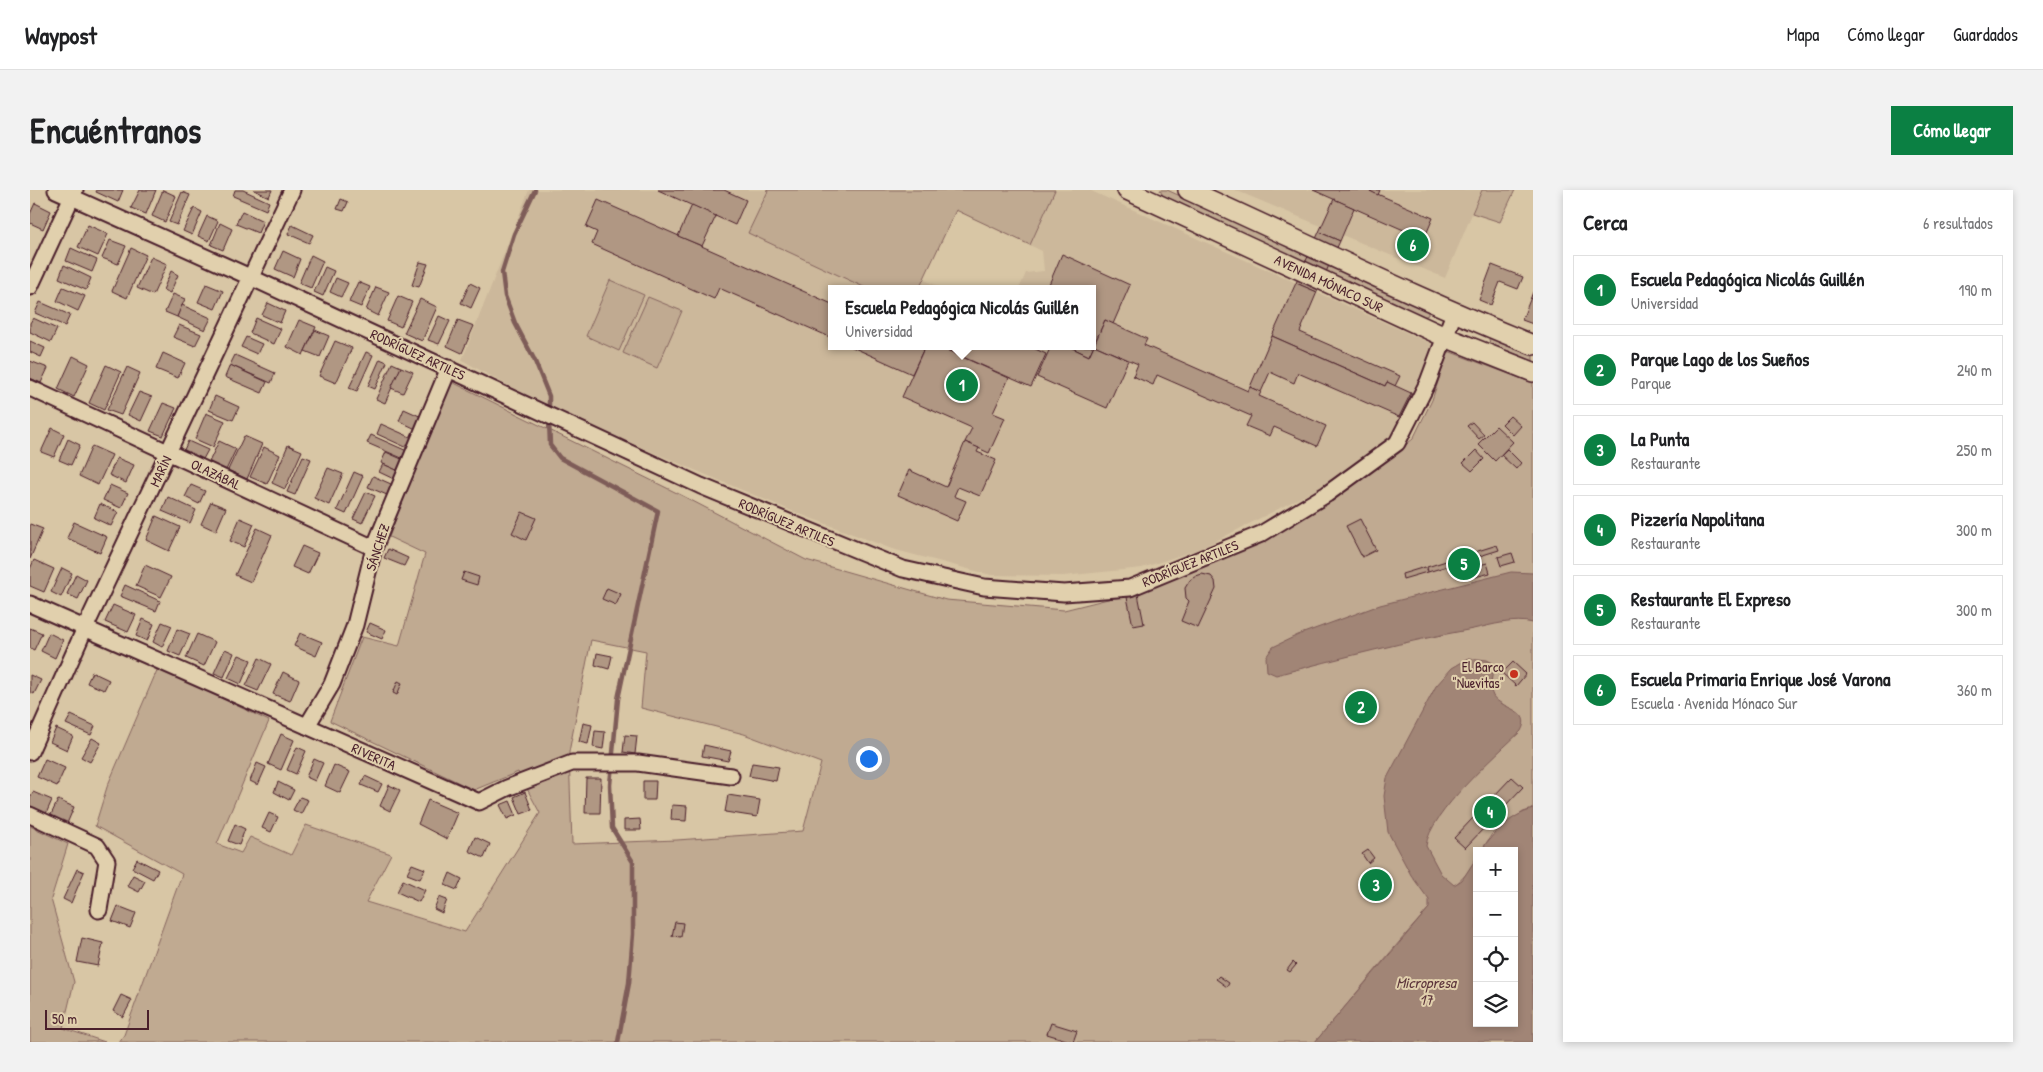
<!DOCTYPE html>
<html lang="es">
<head>
<meta charset="utf-8">
<style>
	:root { --surface:#fff; --page:#f2f2f2; --text:#202124; --muted:#757577; --line:#e0e0e0; --accent:#0b8043 }
	body { margin:0; font-family:"Patrick Hand",sans-serif; background:var(--page); color:var(--text) }
	.controls { position:absolute; right:15px; bottom:15px; display:grid; overflow:hidden; border-radius:0px; box-shadow:0 2px 8px #0003 }
	.controls button { width:45px; height:45px; display:grid; place-items:center; padding:0; border:0; border-bottom:1px solid var(--line); background:var(--surface); color:var(--text); font:25px sans-serif }
	.scale { position:absolute; left:15px; bottom:12px; width:104px; box-sizing:border-box; padding-left:5px; border:2px solid #4a1f2b; border-top:0; font-size:14px; line-height:18px; white-space:nowrap; color:#4a1f2b; -webkit-text-stroke:4px #e1d0ad; paint-order:stroke }
	.you { position:absolute; left:838px; top:568px; width:18px; height:18px; margin:-12px; border:4px solid #fff; border-radius:50%; background:#1a73e8; box-shadow:0 0 0 8px #1a73e833 }
	.badge { display:grid; place-items:center; width:32px; height:32px; border-radius:50%; background:var(--accent); color:#fff; font-size:16px; font-weight:700 }
	.pin { position:absolute; translate:-50% -50%; border:2px solid #fff; box-shadow:0 1px 5px #0006 }
	.popup { position:absolute; left:798px; top:95px; width:268px; height:65px; box-sizing:border-box; display:grid; place-content:center; border-radius:0px; background:var(--surface); filter:drop-shadow(0 1px 4px #0005); font-size:16px; white-space:nowrap; color:var(--muted) }
	.popup b { font-size:19px; color:var(--text) }
	.popup::after { content:''; position:absolute; left:50%; top:100%; margin-left:-10px; border:10px solid transparent; border-top-color:var(--surface) }
	.list { margin:0; padding:0; list-style:none }
	h2 { display:flex; justify-content:space-between; align-items:center; height:65px; margin:0; padding:0 20px; font-size:21px }
	h2 small { font-size:16px; font-weight:400; color:var(--muted) }
	.list li { display:grid; grid-template-columns:32px 1fr auto; gap:15px; align-items:center; box-sizing:border-box; height:70px; margin:0 10px 10px; padding:0 10px; border:1px solid var(--line); border-radius:0px }
	.list b { display:block; font-size:19px; white-space:nowrap }
	.list p { margin:0; font-size:16px; white-space:nowrap; color:var(--muted) }
	.list em { font-size:16px; font-style:normal; color:var(--muted) }
	.icon { flex:none; width:28px; height:28px; fill:none; stroke:currentColor; stroke-width:2; stroke-linecap:round; stroke-linejoin:round }
	.map { position:relative; flex:none; width:1503px; height:852px; overflow:hidden; border-radius:0px }
	header { display:flex; align-items:center; gap:30px; box-sizing:border-box; height:70px; padding:0 25px; background:var(--surface); border-bottom:1px solid var(--line) }
	header strong { font-size:24px }
	nav { display:flex; gap:28px; margin-inline-start:auto; font-size:18px }
	.intro { display:flex; align-items:center; justify-content:space-between; box-sizing:border-box; height:120px; padding:0 30px }
	h1 { margin:0; font-size:35px }
	.button { padding:12px 22px; border-radius:0px; background:var(--accent); color:#fff; font-size:18px; font-weight:700 }
	main { display:flex; gap:30px; padding:0 30px }
	aside { flex:1; background:var(--surface); border-radius:0px; box-shadow:0 2px 8px #0003 }
	.map>svg:first-child { display:block }
	.built { fill:#ccb89b; fill-rule:evenodd }
	.green { fill:#c0aa91; stroke:#85645e; fill-rule:evenodd }
	.water { fill:#a18576; stroke:#7e5c58 }
	.lines { fill:none; stroke-linecap:round; stroke-linejoin:round }
	.stream { stroke:#7e5c58; stroke-width:4.5 }
	.building { fill:#b09783; stroke:#4a1f2b }
	.minor-casing { stroke:#4a1f2b; stroke-width:19 }
	.major-casing { stroke:#4a1f2b; stroke-width:22 }
	.minor { stroke:#e1d0ad; stroke-width:15 }
	.major { stroke:#e1d0ad; stroke-width:19 }
	.poi-dot { fill:#c8321e; stroke:#e1d0ad; stroke-width:2 }
	.labels { text-anchor:middle; dominant-baseline:central; stroke-width:4; stroke-linejoin:round; paint-order:stroke }
	.street-label { font-size:14px; fill:#4a1f2b; stroke:#e1d0ad }
	.poi-label { font-size:14px; fill:#4a1f2b; stroke:#e1d0ad; text-anchor:end }
	.water-label { font-size:15px; font-style:italic; fill:#5b333a; stroke:#e1d0ad }
</style>
</head>
<body>
<header>
<strong>Waypost</strong>
<nav><a>Mapa</a><a>Cómo llegar</a><a>Guardados</a></nav>
</header>
<div class="intro"><h1>Encuéntranos</h1><a class="button">Cómo llegar</a></div>
<main>
<div class="map">
<svg width="1503" height="852" viewBox="0 0 1503 852">
	<rect width="100%" height="100%" fill="#d8c6a5"/>
	<filter id="ink" filterUnits="userSpaceOnUse"><feTurbulence type="fractalNoise" baseFrequency=".02" numOctaves="2"/><feDisplacementMap in="SourceGraphic" scale="10" xChannelSelector="R" yChannelSelector="G"/><feConvolveMatrix kernelMatrix="1 2 1 2 8 2 1 2 1" color-interpolation-filters="sRGB"/></filter>
	<g filter="url(#ink)">
		<g class="built">
			<path d="M499,0H1059L1402,154L1384,205L1363,246L1289,298L1172,358L1112,378L1033,386L961,385L862,359L762,321L518,218L432,170ZM926,20L1012,61L1014,81L996,83L989,99H1062V156H802V99H913L893,89Z"/>
			<path d="M1205,0H1452L1415,88Z"/>
		</g>
		<g class="green">
			<path d="M736,0H1025L1000,55L926,20L889,99H838L718,43L738,1Z"/>
			<path d="M1130,0H1137L1257,54L1398,120V125L1393,127L1133,6Z"/>
			<path d="M1452,0H1485L1470,32L1442,23Z"/>
			<path d="M580,90L614,105L589,161L556,146Z"/>
			<path d="M618,107L652,121L627,178L593,163Z"/>
			<path d="M1463,145L1503,163V171L1460,154L1459,149Z"/>
			<path d="M1418,161L1503,193V619L1493,622L1462,644L1451,661H1447C1447,684 1413,702 1399,718C1360,761 1323,808 1285,852H89L94,845L152,684L65,636L77,597L128,478L239,531L187,654L211,663L220,647L261,665L276,635L361,664L336,712L435,742L510,623L488,582L444,600L300,531L332,447L369,456L395,364L359,347L418,190L653,306L776,370L916,410L1034,420L1082,408L1263,333L1324,295L1383,249L1402,210ZM561,450L616,461L611,518L714,544L791,573L773,641L647,650L542,654L539,562Z"/>
			<path d="M0,636L38,654L21,709L44,792L33,838L75,852H0Z"/>
		</g>
		<g class="water">
			<path d="M1481,382L1503,383V433C1484,428 1462,435 1443,439C1376,451 1311,468 1246,485L1237,481L1236,467L1243,457L1268,445L1350,415Z"/>
			<path d="M1439,468L1457,470L1465,474C1463,483 1458,497 1463,506C1472,520 1503,519 1491,541C1467,564 1399,624 1396,656L1411,684L1424,695L1432,690L1447,667V833H1484V661H1451C1464,641 1480,626 1503,619V852H1285L1399,718V710L1381,685L1358,642L1354,606L1357,588L1406,496L1422,478Z"/>
		</g>
		<g class="lines">
			<g class="stream">
				<path d="M505,0L484,44L472,82L475,106L485,133L504,169L519,206V222"/>
				<path d="M519,230L520,255L530,268L628,321L588,509L580,595L582,638L603,672V744L599,793L588,852"/>
			</g>
		</g>
		<g class="building">
			<path d="M67,0H93L88,12L66,2Z"/>
			<path d="M110,0H126L116,24L101,18Z"/>
			<path d="M133,0L146,6L135,32L122,26Z"/>
			<path d="M205,0H213L239,12L236,20L203,6Z"/>
			<path d="M224,0H242L239,7Z"/>
			<path d="M628,0H694L716,10L705,35Z"/>
			<path d="M1283,0H1338L1403,28L1394,49Z"/>
			<path d="M1338,0H1350L1348,5Z"/>
			<path d="M152,2L160,5L147,35L139,32Z"/>
			<path d="M311,9L318,12L314,21L307,19Z"/>
			<path d="M1304,9L1324,18L1310,51L1289,42Z"/>
			<path d="M568,10L802,114V148L689,98L684,109L562,54L567,42L556,37Z"/>
			<path d="M5,13L21,21L13,39L0,33V24Z"/>
			<path d="M662,15L686,26L672,56L648,46Z"/>
			<path d="M164,18L172,22L162,45L153,41Z"/>
			<path d="M212,21L233,31L228,43L206,34Z"/>
			<path d="M177,26L188,31L179,51L168,46Z"/>
			<path d="M190,33L202,39L193,60L181,55Z"/>
			<path d="M58,35L78,44L68,66L48,57Z"/>
			<path d="M262,35L283,45L279,53L258,44Z"/>
			<path d="M1289,42L1310,51L1287,102L1266,93Z"/>
			<path d="M80,50L96,56L88,74L72,68Z"/>
			<path d="M41,58L67,70L62,82L36,71Z"/>
			<path d="M101,58L116,65L97,108L82,101Z"/>
			<path d="M253,61L270,69L263,87L245,79Z"/>
			<path d="M1032,64L1100,95L1083,134L1075,130L1059,166L1038,156H1062V99H1017Z"/>
			<path d="M281,65L293,71L281,98L269,93Z"/>
			<path d="M121,67L137,74L123,105L107,98Z"/>
			<path d="M390,72L398,74L389,97L382,95Z"/>
			<path d="M34,75L61,88L56,100L29,88Z"/>
			<path d="M1462,75L1493,87L1488,99L1470,92L1461,115L1449,110Z"/>
			<path d="M295,77L304,81L293,106L284,102Z"/>
			<path d="M141,81L148,85L140,103L133,100Z"/>
			<path d="M306,88L318,93L311,107L300,102Z"/>
			<path d="M328,92L340,97L331,117L319,112Z"/>
			<path d="M440,93L450,98L441,118L431,113Z"/>
			<path d="M1266,93L1287,102L1270,142L1370,186L1365,196L1357,192L1355,196L1242,146Z"/>
			<path d="M176,94L193,101L185,119L168,112Z"/>
			<path d="M33,97L55,106L48,121L27,111Z"/>
			<path d="M346,97L359,102L348,126L336,120Z"/>
			<path d="M1503,102V134L1492,130Z"/>
			<path d="M143,104L155,109L147,127L135,122Z"/>
			<path d="M368,106L382,112L371,137L357,131Z"/>
			<path d="M390,109L407,117L392,151L374,143Z"/>
			<path d="M10,112L40,125L35,136L5,123Z"/>
			<path d="M238,113L255,121L250,133L232,125Z"/>
			<path d="M152,115L181,128L175,140L147,127Z"/>
			<path d="M409,126L420,131L409,154L398,150Z"/>
			<path d="M3,128L27,139L21,152L0,142V133Z"/>
			<path d="M226,128L251,139L244,154L220,143Z"/>
			<path d="M269,130L286,137L273,165L257,157Z"/>
			<path d="M428,130L444,136L432,163L417,156Z"/>
			<path d="M1075,130L1117,149L1114,155L1218,201L1220,197L1231,202L1229,206L1296,236L1287,256L1244,237L1240,246L1216,236L1221,226L1127,185L1123,195L1103,186L1108,174L1064,155Z"/>
			<path d="M149,135L171,144L165,156L143,147Z"/>
			<path d="M285,140L299,146L290,167L275,161Z"/>
			<path d="M1242,146L1355,196L1357,192L1381,203L1369,227L1268,183L1264,193L1240,182L1231,202L1220,197Z"/>
			<path d="M216,147L232,154L227,164L211,157Z"/>
			<path d="M0,151L15,158L11,167L0,162Z"/>
			<path d="M305,151L322,158L306,193L289,186Z"/>
			<path d="M1064,155L1098,170L1077,218L1007,187L1021,156H1038L1059,166Z"/>
			<path d="M820,156H895L882,184Z"/>
			<path d="M895,156H908L979,188L963,223L975,228L959,263L935,252L942,238L872,207Z"/>
			<path d="M908,156H999L1016,164L1001,197Z"/>
			<path d="M336,162L343,165L327,201L319,198Z"/>
			<path d="M133,163L155,173L148,188L126,179Z"/>
			<path d="M205,165L245,183L241,193L200,175Z"/>
			<path d="M43,166L59,174L44,207L28,199Z"/>
			<path d="M350,169L357,172L345,199L338,196Z"/>
			<path d="M0,171L18,178L11,193L0,188Z"/>
			<path d="M362,173L371,177L355,213L346,209Z"/>
			<path d="M76,175L91,182L74,220L59,213Z"/>
			<path d="M200,175L237,192L232,203L195,187Z"/>
			<path d="M97,177L110,183L91,225L77,220Z"/>
			<path d="M371,177L383,182L373,203L361,198Z"/>
			<path d="M109,202L122,207L111,231L98,225Z"/>
			<path d="M185,206L209,217L203,230L179,220Z"/>
			<path d="M133,213L146,218L133,246L120,241Z"/>
			<path d="M374,219L394,228L388,240L369,231Z"/>
			<path d="M176,223L195,231L183,257L165,249Z"/>
			<path d="M1480,226L1491,236L1483,245L1472,234Z"/>
			<path d="M1442,232L1454,245L1449,249L1437,236Z"/>
			<path d="M351,234L387,250L382,260L347,244Z"/>
			<path d="M1466,236L1483,252L1465,271L1448,254Z"/>
			<path d="M22,238L34,244L24,267L11,262Z"/>
			<path d="M341,245L377,261L374,269L337,253Z"/>
			<path d="M214,246L232,254L217,289L198,280Z"/>
			<path d="M38,249L50,255L41,275L29,270Z"/>
			<path d="M158,251L178,260L172,271L153,262Z"/>
			<path d="M189,251L206,259L196,280L179,272Z"/>
			<path d="M935,252L949,258L947,262L966,270L950,306L928,297L924,306L936,311L927,331L868,305L879,280L916,297Z"/>
			<path d="M258,255L272,261L255,299L242,293Z"/>
			<path d="M62,256L82,265L68,295L49,286Z"/>
			<path d="M234,257L250,265L237,294L220,287Z"/>
			<path d="M1477,259L1491,273L1486,279L1471,265Z"/>
			<path d="M1446,260L1454,269L1442,281L1433,273Z"/>
			<path d="M356,262L376,271L371,282L351,273Z"/>
			<path d="M273,266L281,269L265,305L257,302Z"/>
			<path d="M87,268L104,275L96,293L79,285Z"/>
			<path d="M353,274L371,282L368,291L349,282Z"/>
			<path d="M298,278L313,284L299,315L284,308Z"/>
			<path d="M324,282L333,286L316,324L307,320Z"/>
			<path d="M343,286L361,294L357,305L338,297Z"/>
			<path d="M80,295L98,303L91,318L73,310Z"/>
			<path d="M161,295L175,301L169,314L155,307Z"/>
			<path d="M336,302L345,306L332,333L323,329Z"/>
			<path d="M138,307L166,320L160,333L132,321Z"/>
			<path d="M181,312L196,318L186,341L171,334Z"/>
			<path d="M70,314L88,322L81,336L64,328Z"/>
			<path d="M492,322L506,328L496,350L482,343Z"/>
			<path d="M126,326L150,337L139,361L116,350Z"/>
			<path d="M210,328L224,334L214,357L200,351Z"/>
			<path d="M1330,329L1346,360L1332,367L1316,336Z"/>
			<path d="M44,332L77,347L70,363L37,348Z"/>
			<path d="M0,334L13,339L0,369Z"/>
			<path d="M227,338L242,345L221,392L205,385Z"/>
			<path d="M1467,355L1469,360L1398,382L1397,377Z"/>
			<path d="M272,356L288,363L278,384L262,377Z"/>
			<path d="M358,359L378,368L374,376L354,368Z"/>
			<path d="M1428,360L1430,366L1420,370L1418,363Z"/>
			<path d="M1482,363L1485,372L1471,376L1468,367Z"/>
			<path d="M4,370L24,379L14,402L0,396V379Z"/>
			<path d="M1457,373L1460,383L1445,387L1442,377Z"/>
			<path d="M115,375L141,387L131,407L106,396Z"/>
			<path d="M1395,377L1397,382L1373,389L1372,384Z"/>
			<path d="M32,378L42,383L31,407L21,402Z"/>
			<path d="M434,382L449,387L447,395L431,390Z"/>
			<path d="M46,384L57,390L48,409L37,404Z"/>
			<path d="M1172,384L1181,386L1185,391L1186,399L1168,438L1151,431L1159,411L1156,408L1155,398L1160,390L1166,386Z"/>
			<path d="M95,395L130,411L126,421L90,406Z"/>
			<path d="M577,398L591,404L586,415L572,409Z"/>
			<path d="M1108,404L1114,434L1103,436L1097,407Z"/>
			<path d="M83,415L106,425L98,442L75,432Z"/>
			<path d="M113,429L124,434L117,451L106,446Z"/>
			<path d="M132,432L142,436L132,457L123,452Z"/>
			<path d="M340,433L356,440L352,449L336,442Z"/>
			<path d="M0,438L12,443L4,460L0,458Z"/>
			<path d="M147,439L160,444L150,466L138,461Z"/>
			<path d="M19,443L33,450L25,468L11,461Z"/>
			<path d="M270,443L292,452L286,466L264,456Z"/>
			<path d="M167,444L185,452L174,476L156,468Z"/>
			<path d="M195,459L204,463L194,487L184,483Z"/>
			<path d="M567,463L582,466L579,479L565,475Z"/>
			<path d="M209,465L221,470L211,494L198,488Z"/>
			<path d="M229,468L241,474L228,501L216,496Z"/>
			<path d="M1483,472L1496,484L1486,496L1472,483Z"/>
			<path d="M62,482L79,490L74,500L57,493Z"/>
			<path d="M253,482L269,490L260,511L243,504Z"/>
			<path d="M0,485L11,490L4,504L0,502Z"/>
			<path d="M368,491L372,493L367,505L363,503Z"/>
			<path d="M41,525L65,536L61,545L36,534Z"/>
			<path d="M553,533L562,535L558,554L549,552Z"/>
			<path d="M26,538L43,546L37,560L20,552Z"/>
			<path d="M565,541L575,542L573,559L563,557Z"/>
			<path d="M251,544L264,550L251,580L238,574Z"/>
			<path d="M595,545L607,546L605,564L593,562Z"/>
			<path d="M62,548L71,553L60,572L51,567Z"/>
			<path d="M674,555L701,561L698,571L672,566Z"/>
			<path d="M267,557L276,561L266,584L257,580Z"/>
			<path d="M15,569L35,578L27,596L7,587Z"/>
			<path d="M284,569L293,573L285,591L276,587Z"/>
			<path d="M227,573L236,577L228,595L220,591Z"/>
			<path d="M722,573L749,577L746,591L719,586Z"/>
			<path d="M304,575L320,582L310,603L295,596Z"/>
			<path d="M335,586L352,594L348,602L331,595Z"/>
			<path d="M1482,587L1493,597L1435,658L1424,648Z"/>
			<path d="M556,588H571L570,623H555Z"/>
			<path d="M613,591H626L625,610H613Z"/>
			<path d="M248,592L264,600L259,610L244,602Z"/>
			<path d="M359,595L370,600L360,621L350,616Z"/>
			<path d="M3,602L22,610L15,626L0,620V608Z"/>
			<path d="M495,602L502,620L491,624L484,607Z"/>
			<path d="M698,605L730,610L727,627L695,622Z"/>
			<path d="M270,607L278,610L271,624L263,620Z"/>
			<path d="M28,610L44,617L36,636L19,629Z"/>
			<path d="M398,610L428,623L417,649L388,634Z"/>
			<path d="M480,611L486,625L477,629L470,615Z"/>
			<path d="M642,615L657,616L656,631L641,630Z"/>
			<path d="M239,623L248,627L241,642L232,638Z"/>
			<path d="M610,629L611,640H594V630Z"/>
			<path d="M205,634L215,639L209,655L198,651Z"/>
			<path d="M445,647L460,654L454,668L439,661Z"/>
			<path d="M1338,660L1344,668L1338,673L1332,664Z"/>
			<path d="M107,669L128,680L123,689L102,678Z"/>
			<path d="M382,674L395,679L390,689L377,684Z"/>
			<path d="M47,679L54,682L41,713L33,709Z"/>
			<path d="M1343,681L1351,686V696L1358,701L1355,710L1343,702L1340,691Z"/>
			<path d="M420,683L432,689L427,700L415,695Z"/>
			<path d="M103,685L115,691L109,702L97,696Z"/>
			<path d="M373,690L395,700L389,712L367,702Z"/>
			<path d="M409,707L417,710L412,723L404,719Z"/>
			<path d="M88,716L106,723L100,738L82,731Z"/>
			<path d="M645,732L653,733L651,747L642,746Z"/>
			<path d="M52,748L73,753L68,776L47,772Z"/>
			<path d="M1263,772L1266,775L1260,782L1257,780Z"/>
			<path d="M1189,786L1199,793L1197,797L1186,789Z"/>
			<path d="M91,805L102,810L93,827L83,821Z"/>
			<path d="M1021,833L1047,841L1043,852L1017,844Z"/>
		</g>
		<g class="lines">
			<defs>
				<g id="minor">
					<path d="M26,0L220,87L671,296L873,379L954,397L1034,403L1100,398L1231,344L1297,304L1367,253L1398,192L1424,123"/>
					<path d="M0,97L45,0"/>
					<path d="M0,198L344,358"/>
					<path d="M0,414L449,612L477,598L542,573H608L701,586"/>
					<path d="M277,536L302,494L325,435L344,358L419,178"/>
					<path d="M0,562L55,438L262,0"/>
					<path d="M0,625L67,656L77,671L69,720"/>
				</g>
				<g id="major">
					<path d="M1097,0L1415,147L1503,182"/>
					<path d="M1158,0C1273,52 1386,108 1503,155"/>
				</g>
			</defs>
			<use href="#minor" class="minor-casing"/>
			<use href="#major" class="major-casing"/>
			<use href="#minor" class="minor"/>
			<use href="#major" class="major"/>
		</g>
	</g>
	<circle class="poi-dot" cx="1484" cy="484" r="5"/>
	<g class="labels">
		<g class="street-label">
			<text transform="translate(1299 93) rotate(25)">AVENIDA MÓNACO SUR</text>
			<text transform="translate(388 164) rotate(25)">RODRÍGUEZ ARTILES</text>
			<text transform="translate(130 281) rotate(-65)">MARÍN</text>
			<text transform="translate(186 284) rotate(25)">OLAZÁBAL</text>
			<text transform="translate(757 332) rotate(23)">RODRÍGUEZ ARTILES</text>
			<text transform="translate(347 357) rotate(-72)">SÁNCHEZ</text>
			<text transform="translate(1160 373) rotate(-22)">RODRÍGUEZ ARTILES</text>
			<text transform="translate(344 566) rotate(24)">RIVERITA</text>
		</g>
		<g class="poi-label">
			<text x="1474" y="476">El Barco<tspan x="1474" dy="16">"Nuevitas"</tspan></text>
		</g>
		<g class="water-label">
			<text x="1396" y="792">Micropresa<tspan x="1396" dy="17">17</tspan></text>
		</g>
	</g>
</svg>
<div class="controls">
<button>+</button>
<button>−</button>
<button><svg class="icon" aria-label="locate" viewBox="0 0 24 24"><circle cx="12" cy="12" r="6"/><path d="M12 2v4M12 18v4M2 12h4M18 12h4"/></svg></button>
<button><svg class="icon" aria-label="layers" viewBox="0 0 24 24"><path d="M12 4l9 5-9 5-9-5zM3 14l9 5 9-5"/></svg></button>
</div>
<div class="scale">50 m</div>
<div class="you"></div>
<div class="pin badge" style="left:932px;top:195px">1</div>
<div class="popup"><b>Escuela Pedagógica Nicolás Guillén</b>Universidad</div>
<div class="pin badge" style="left:1331px;top:517px">2</div>
<div class="pin badge" style="left:1346px;top:695px">3</div>
<div class="pin badge" style="left:1460px;top:622px">4</div>
<div class="pin badge" style="left:1434px;top:374px">5</div>
<div class="pin badge" style="left:1383px;top:55px">6</div>
</div>
<aside>
<h2>Cerca<small>6 resultados</small></h2>
<ul class="list">
<li><span class="badge">1</span><div><b>Escuela Pedagógica Nicolás Guillén</b><p>Universidad</p></div><em>190 m</em></li>
<li><span class="badge">2</span><div><b>Parque Lago de los Sueños</b><p>Parque</p></div><em>240 m</em></li>
<li><span class="badge">3</span><div><b>La Punta</b><p>Restaurante</p></div><em>250 m</em></li>
<li><span class="badge">4</span><div><b>Pizzería Napolitana</b><p>Restaurante</p></div><em>300 m</em></li>
<li><span class="badge">5</span><div><b>Restaurante El Expreso</b><p>Restaurante</p></div><em>300 m</em></li>
<li><span class="badge">6</span><div><b>Escuela Primaria Enrique José Varona</b><p>Escuela · Avenida Mónaco Sur</p></div><em>360 m</em></li>
</ul>
</aside>
</main>
</body>
</html>
